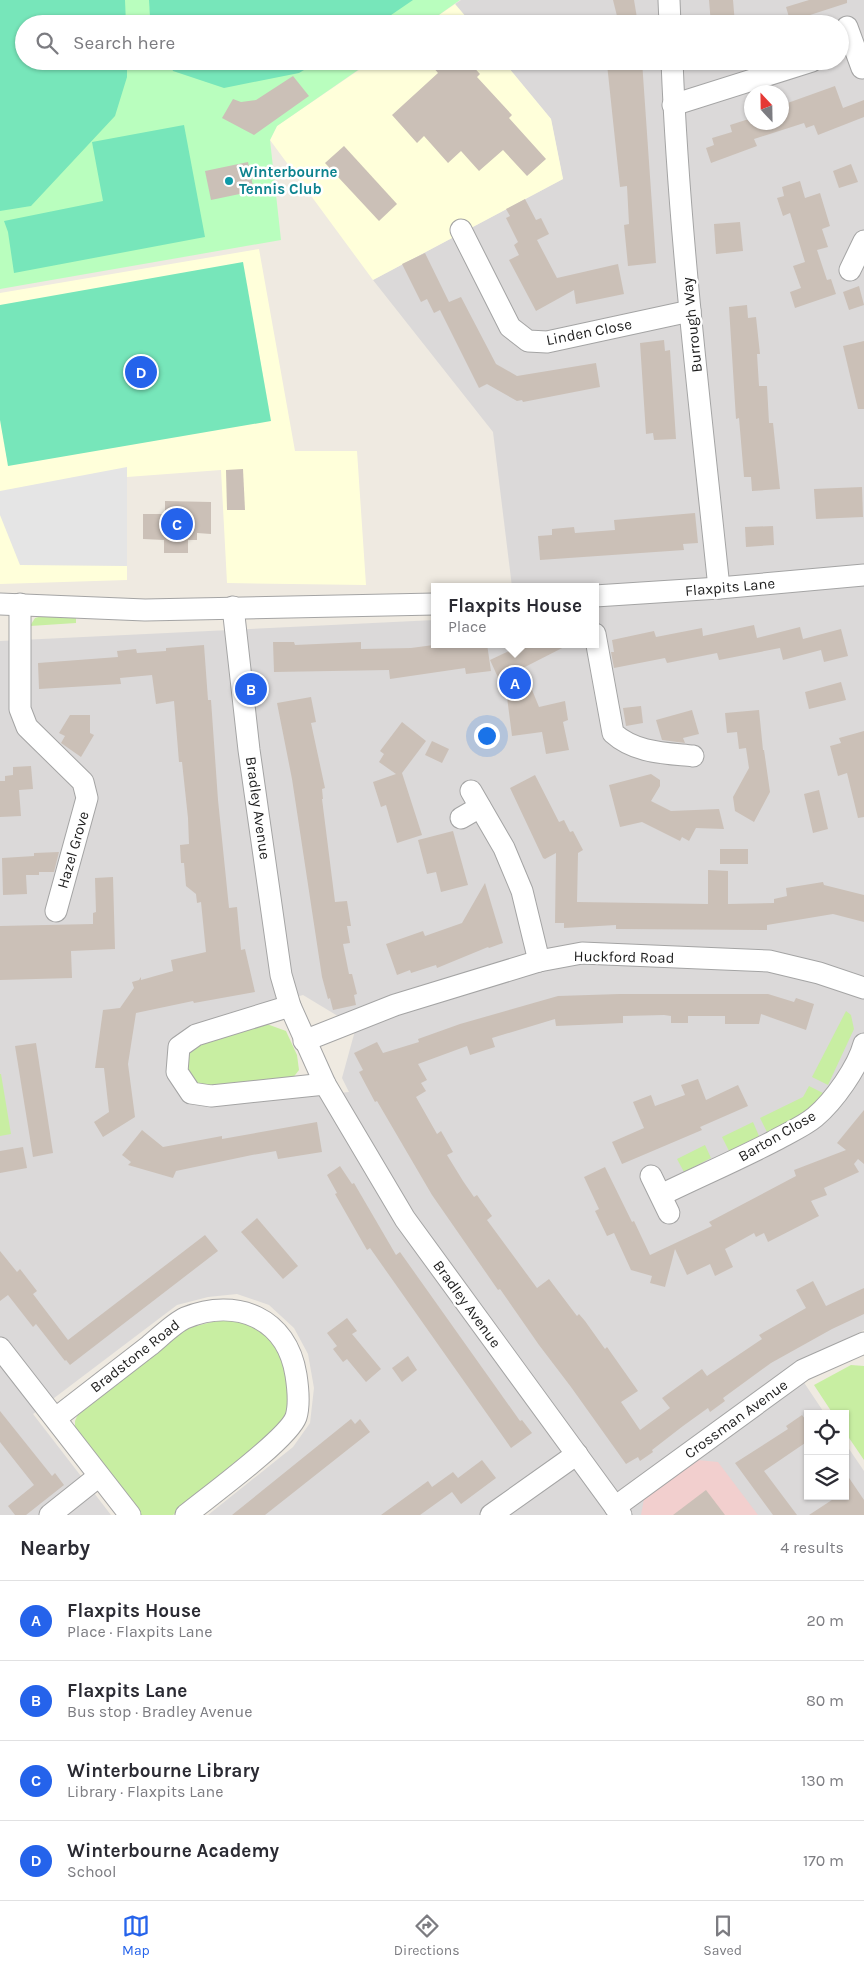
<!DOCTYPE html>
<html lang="en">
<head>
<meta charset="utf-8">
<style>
	:root { --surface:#fff; --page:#f2f2f3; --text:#2b2b33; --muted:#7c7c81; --line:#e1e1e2; --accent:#2563eb }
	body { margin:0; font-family:Karla,sans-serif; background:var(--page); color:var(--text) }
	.controls { position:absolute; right:15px; bottom:15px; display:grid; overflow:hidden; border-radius:0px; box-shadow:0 1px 4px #0004 }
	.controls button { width:45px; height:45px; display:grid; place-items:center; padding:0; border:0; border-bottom:1px solid var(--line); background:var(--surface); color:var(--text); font:25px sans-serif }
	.compass { position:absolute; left:744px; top:85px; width:45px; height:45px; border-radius:50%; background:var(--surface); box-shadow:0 1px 4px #0004; rotate:338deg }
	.you { position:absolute; left:486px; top:735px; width:18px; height:18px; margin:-12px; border:4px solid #fff; border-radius:50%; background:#1a73e8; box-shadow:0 0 0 8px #1a73e833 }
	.badge { display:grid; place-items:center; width:32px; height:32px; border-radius:50%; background:var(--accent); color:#fff; font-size:16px; font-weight:700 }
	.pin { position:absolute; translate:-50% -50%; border:2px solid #fff; box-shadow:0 1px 5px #0006 }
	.popup { position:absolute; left:431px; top:583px; width:168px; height:65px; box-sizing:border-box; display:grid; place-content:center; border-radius:0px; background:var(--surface); filter:drop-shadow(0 1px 4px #0005); font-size:16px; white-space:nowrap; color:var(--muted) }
	.popup b { font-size:19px; color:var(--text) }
	.popup::after { content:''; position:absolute; left:50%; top:100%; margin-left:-10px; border:10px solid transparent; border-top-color:var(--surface) }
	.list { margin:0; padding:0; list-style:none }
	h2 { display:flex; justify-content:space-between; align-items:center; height:65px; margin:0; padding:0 20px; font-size:21px }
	h2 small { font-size:16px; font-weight:400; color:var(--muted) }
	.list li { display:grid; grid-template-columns:32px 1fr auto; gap:15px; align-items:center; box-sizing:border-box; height:80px; padding:0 20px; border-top:1px solid var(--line) }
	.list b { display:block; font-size:19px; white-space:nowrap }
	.list p { margin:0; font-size:16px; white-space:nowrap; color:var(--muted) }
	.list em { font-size:16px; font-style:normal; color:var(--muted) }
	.icon { flex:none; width:28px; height:28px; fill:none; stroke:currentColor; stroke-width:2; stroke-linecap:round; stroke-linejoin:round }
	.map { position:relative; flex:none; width:864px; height:1515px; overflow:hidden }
	.search { position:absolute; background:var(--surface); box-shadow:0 1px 4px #0004; left:15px; right:15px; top:15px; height:55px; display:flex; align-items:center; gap:12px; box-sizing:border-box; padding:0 18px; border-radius:28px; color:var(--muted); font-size:19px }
	.sheet { height:385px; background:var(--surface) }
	nav { display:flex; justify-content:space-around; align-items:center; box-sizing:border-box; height:70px; border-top:1px solid var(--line); background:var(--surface); font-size:14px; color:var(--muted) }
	nav a { display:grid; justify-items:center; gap:2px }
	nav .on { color:var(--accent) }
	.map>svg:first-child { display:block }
	.residential { fill:#dbd9d9; fill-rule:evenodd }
	.commercial { fill:#f2cfce }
	.education { fill:#ffffda }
	.grass { fill:#c8eea2 }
	.park { fill:#b9febe }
	.pitch { fill:#77e6ba }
	.parking { fill:#e5e5e5 }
	.building { fill:#cbc0b7 }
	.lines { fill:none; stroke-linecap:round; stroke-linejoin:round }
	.minor-casing { stroke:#a4a4a4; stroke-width:23 }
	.minor { stroke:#fff; stroke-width:21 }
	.culture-dot { fill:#0f9aa8; stroke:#fff; stroke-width:2 }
	.labels { text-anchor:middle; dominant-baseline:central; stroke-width:5; stroke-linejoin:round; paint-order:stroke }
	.culture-label { font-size:15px; font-weight:bold; fill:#0d838f; stroke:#fff; text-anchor:start }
	.street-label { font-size:15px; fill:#1d1d1d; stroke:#fff }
</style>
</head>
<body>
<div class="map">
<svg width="864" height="1515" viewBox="0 0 864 1515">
	<rect width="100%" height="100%" fill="#efeae1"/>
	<path class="residential" d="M461,0H864V1330L793,1366L825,1414H808V1496H845V1443L864,1471V1515H208L293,1447L310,1423L314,1388L308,1354L294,1328L269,1305L237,1294L208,1297L177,1305L33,1414L111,1515H0V641L435,620V644H595V587H512L493,432L373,280L563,179L551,119L503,61H840V24H472L455,4ZM752,92H782V122H752ZM303,995L356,1027L342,1078L349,1092L211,1106L185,1102L167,1074L169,1041L192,1025Z"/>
	<path class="commercial" d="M698,1460L718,1462L758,1515H641L644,1499Z"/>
	<g class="education">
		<path d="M455,4L472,24H426Z"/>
		<path d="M372,61H503L551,119L563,179L373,280L270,140L277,126Z"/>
		<path d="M259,249L295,451H357L366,585L227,583L221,470L127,477V580L0,584V293Z"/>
	</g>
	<g class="grass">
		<path d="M46,615L76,617V623L30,626L35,618Z"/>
		<path d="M846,1011L851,1015L854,1029L828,1085L812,1077Z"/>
		<path d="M264,1023L286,1031L297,1055L299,1070L292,1079L211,1088L196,1085L186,1070L187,1051L200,1042Z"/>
		<path d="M0,1074H1L11,1134L0,1136Z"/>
		<path d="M809,1086L823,1093L808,1113L767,1132L760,1118L803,1097Z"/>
		<path d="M753,1122L759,1136L729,1151L722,1137Z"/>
		<path d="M705,1145L711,1158L684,1172L677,1159Z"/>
		<path d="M234,1319L256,1327L274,1344L284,1362L289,1389L286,1414L275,1430L173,1515H140L75,1431V1421L79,1412L188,1328L212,1322Z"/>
		<path d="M851,1365L864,1366V1460L845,1432V1414H833L814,1385Z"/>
	</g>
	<path class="park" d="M0,0H460L426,24H24V61H371L277,126L270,140L281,240L0,289Z"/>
	<g class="pitch">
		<path d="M0,0H125L126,24H24V61H127V77L115,116L31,206L0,211Z"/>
		<path d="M149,0H413L378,24H153L150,17Z"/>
		<path d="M169,61H319L299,73L224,88L173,71Z"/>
		<path d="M184,125L205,237L14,273L8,232L4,221L103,201L92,142Z"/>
		<path d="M243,262L271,421L8,466L0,420V305Z"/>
	</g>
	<path class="parking" d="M127,467V566L20,565L0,515V491Z"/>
	<g class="building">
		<path d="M613,0H634L638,24H619Z"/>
		<path d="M709,0H733L735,24H711Z"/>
		<path d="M809,0H847V3L810,15L812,24H791L786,7Z"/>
		<path d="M428,61H468L480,74L477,77L512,115L509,118L546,159L527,176L503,150L479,171L461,151L448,163L424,136L417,143L392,115L438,73Z"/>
		<path d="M619,61H642L656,263L628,266L624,225L629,224L627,186L620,187L607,64Z"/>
		<path d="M293,76L309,96L254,135L222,118L233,99L241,102L256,100Z"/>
		<path d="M835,86L843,108L864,100V117L818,135L814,125L806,128L804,123L754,139L757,146L711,163L706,148L714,145L712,138L732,132L730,125L752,118V122H782V105Z"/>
		<path d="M344,146L397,204L379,221L325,163Z"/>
		<path d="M248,162L254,191L211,200L205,171Z"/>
		<path d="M851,164L858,182L839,188L833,171Z"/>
		<path d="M800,181L805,198L820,193L830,226L822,229L828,247L817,250L827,280L831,279L836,294L795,308L790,292L801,288L793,266L805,262L790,213L783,216L777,198L784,196L782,187Z"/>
		<path d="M525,199L536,220L541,218L549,234L537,240L557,278L618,264L624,294L576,304L574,290L536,311L509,260L519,255L514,245L518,242L506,218L510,216L506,209Z"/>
		<path d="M740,222L743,251L716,254L714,224Z"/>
		<path d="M425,253L449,302L461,297L496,364L517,376L596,363L600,387L523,402L522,400L517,401L487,384L479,388L440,310L434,313L427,299L421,302L402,264Z"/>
		<path d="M859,286L864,305L849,310L843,292Z"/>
		<path d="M747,305L748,318L756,317L760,354H757L759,386H767L769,423H773L780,489L752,491L751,477H744L739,418L736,419L729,307Z"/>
		<path d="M664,340L665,351L670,350L676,439L654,440L653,433L646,434L640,343Z"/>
		<path d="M864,341V409H858L843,346Z"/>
		<path d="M243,469L245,510H227L226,470Z"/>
		<path d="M862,487L863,517L816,519L814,489Z"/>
		<path d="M165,501L211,502V534L197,533V540H188V553H164V540L143,539V514H165Z"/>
		<path d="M695,513L698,543L683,544L684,550L540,560L538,536L552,535V529L574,527L575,533L615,530L614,520Z"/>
		<path d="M773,526L774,545L746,547L745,527Z"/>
		<path d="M754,625L757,638L800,627L803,639L841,629L848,656L824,662L821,650L783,660L780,648L719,660L717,653L667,663L665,658L614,668L611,652H614L612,640L654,631L656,637L702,628L703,636Z"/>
		<path d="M273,642H294L295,645L361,642V649L411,648L441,644H487L491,671L466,674L465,668L390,679L389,670L274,672Z"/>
		<path d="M524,644H570L523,668L539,707L565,701L568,720L563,722L569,750L546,754L542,732L512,736L507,697L490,660Z"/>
		<path d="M204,645L208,700H211L218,800L229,908L237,907L241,950L245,949L255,992L194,1003L193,1001L136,1013L128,1064L135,1117L103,1137L94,1122L109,1112L104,1068H95L103,1010L120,1008L134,988L132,982L139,980L141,977V980L173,971L171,960L206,952L201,902L197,903L196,894L186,886L184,863H181L180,845L189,844L188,818L182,762H179L174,701L156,704L152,675L120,678L121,684L39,689L38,663L118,657L117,651L136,649L137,653L166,651V648Z"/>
		<path d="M841,682L846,700L809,709L805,692Z"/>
		<path d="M311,697L316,722L311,723L325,788L322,789L323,799H322L335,902L347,901L351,926H347L350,943L343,944L349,974H352L357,994L354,995L356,1005L333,1010L330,998L328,999L322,977L292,779L277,703Z"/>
		<path d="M641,706L643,723L626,726L623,708Z"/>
		<path d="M692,710L699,734L683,738L685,743L662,740L656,720Z"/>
		<path d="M759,710L763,750H764L770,792L754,822L735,811L733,797L749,768L746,748L739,749L737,732L727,733L725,713Z"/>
		<path d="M70,715H90V733L94,735L81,757L61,743L65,736L59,733Z"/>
		<path d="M402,722L426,741L402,773L422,835L397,843L386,805L381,807L373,782L396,774L379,762L384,754L380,751Z"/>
		<path d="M864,731V817L858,818L847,773L838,776L830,746L841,743L839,738Z"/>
		<path d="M432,741L449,749L442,763L425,755Z"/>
		<path d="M31,766L33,789L19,790L21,816L0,817V781H5V776L13,775V767Z"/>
		<path d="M651,774L660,780V786L651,801L671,811L719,809L724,829L696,828L689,841L682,837L680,841L642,822L620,827L609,785Z"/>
		<path d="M535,775L559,822L564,820L570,832L573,831L583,850L578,853L577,902L708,904V870L728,871V904L774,903V899L787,896L786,888L823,882L824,885L864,895V922L833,914L767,925V930L616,929V925L564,928V923H555L556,853L545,859L543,858L510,788Z"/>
		<path d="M819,790L828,829L813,833L804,794Z"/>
		<path d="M453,831L468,885L441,892L436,872L427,874L418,840Z"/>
		<rect x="720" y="849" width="28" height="15"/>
		<path d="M59,852L54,872H39V875H26L27,894L3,895L2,858L34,856V853Z"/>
		<path d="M113,877L115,949L71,951L72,978L0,980V926L93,924V913L96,912L95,878Z"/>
		<path d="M485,883L503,943L489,948L488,947L437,968L436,965L411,973L410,970L397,975L386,944L423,931L425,936L462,923Z"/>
		<path d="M619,994H768L794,1002L796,998L814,1004L806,1030L761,1014L759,1024H725V1016H688V1023H671V1016L664,1015L623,1016V1023L556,1026L555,1019L492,1038L495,1047L470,1055L467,1046L418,1064L427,1080L421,1083L426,1091L416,1097L437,1134L441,1131L453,1152L447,1155L463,1181L474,1197L477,1195L492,1216L487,1220L537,1288L549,1279L577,1316L579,1314L585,1321L605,1349L607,1347L638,1391L621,1402L640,1430L670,1408L662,1398L702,1369L707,1376L762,1339L759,1335L806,1308L796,1290L813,1281L826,1306L864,1288V1314L832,1329L771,1363L723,1398L725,1401L710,1412L708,1408L683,1426L652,1450L653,1452L640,1461L638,1457L626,1464L571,1387L539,1345L500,1289L498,1290L432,1195L377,1101L375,1102L359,1072L363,1070L354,1053L377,1042L383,1053L419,1042L418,1039L460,1024L558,996Z"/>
		<path d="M36,1043L53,1153L33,1157L15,1046Z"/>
		<path d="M698,1079L706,1100L738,1085L748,1106L700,1127L702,1130L622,1164L612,1142L644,1128L633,1102L651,1095L655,1106L685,1095L681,1085Z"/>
		<path d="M864,1110V1164L858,1159L854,1164L859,1172L824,1188L827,1195L811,1201L819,1216L768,1242L764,1233L756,1237L754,1233L725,1249L733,1267L715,1276L710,1264L687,1275L675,1249L665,1287L650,1283L652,1276L631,1270L614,1233L607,1236L595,1211L599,1209L584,1177L605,1167L632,1222L634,1221L650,1255L712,1226L709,1222L796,1176L794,1170L846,1150L837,1143Z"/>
		<path d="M317,1122L322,1152L278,1159L276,1151L252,1155L176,1171L173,1178L128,1165L131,1162L122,1155L142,1130L163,1147L222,1136V1139Z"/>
		<path d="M23,1147L27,1168L0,1173V1151Z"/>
		<path d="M340,1166L352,1184L354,1183L396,1255L400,1252L520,1421L522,1420L532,1433L511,1448L370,1248L367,1250L335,1194L337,1193L327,1175Z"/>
		<path d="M257,1218L298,1266L283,1279L241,1232Z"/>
		<path d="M205,1235L218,1251L70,1365L66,1360L65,1361L36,1324L33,1327L8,1295L0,1301V1251L17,1272L20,1269L37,1291L33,1294L68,1340Z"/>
		<path d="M347,1318L357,1331L352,1334L381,1369L366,1382L347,1359L343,1362L333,1349L337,1346L327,1333Z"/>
		<path d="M408,1356L417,1370L402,1382L392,1368Z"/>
		<path d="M0,1411L52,1476L55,1473L64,1485L26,1515H15L8,1506L34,1485L0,1442Z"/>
		<path d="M802,1415L808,1423V1441L764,1471L797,1515H773L735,1463L788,1429L786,1426Z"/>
		<path d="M351,1419L355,1424L360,1419L370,1432L265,1515H232Z"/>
		<path d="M482,1460L496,1478L461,1504L452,1492L420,1515H381L428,1481L432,1487L453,1472L458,1478Z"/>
		<path d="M845,1472L864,1500V1515H809L838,1496H845Z"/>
		<path d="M706,1490L725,1515H673Z"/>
	</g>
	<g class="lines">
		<defs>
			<g id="minor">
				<path d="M669,0L670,24"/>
				<path d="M847,27L862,68"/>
				<path d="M672,61C679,237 701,413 719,588"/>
				<path d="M673,105L812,61"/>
				<path d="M461,230L510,327L528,341L547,342L690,311"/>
				<path d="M850,270L864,241"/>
				<path d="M595,596L719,588L864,575"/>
				<path d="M0,604L145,610L435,604"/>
				<path d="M20,604V709L27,727L83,782L87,798L56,911"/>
				<path d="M233,607L249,750L281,975L290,1006L325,1084L405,1219L621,1515"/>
				<path d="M595,634L613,733C635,753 665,753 693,756"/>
				<path d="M471,791L504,848L522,891L539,961"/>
				<path d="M461,818L480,807"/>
				<path d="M290,1006L196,1035L179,1047L177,1072L191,1093L211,1096L325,1084"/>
				<path d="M304,1041L395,1005L539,961L582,953L769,961L819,973L864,988"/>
				<path d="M651,1176L669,1213"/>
				<path d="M661,1195C698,1177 735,1161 772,1142C786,1134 803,1127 815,1117C834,1101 858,1067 864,1044"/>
				<path d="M0,1348L130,1515"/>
				<path d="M56,1418C87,1394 118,1370 149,1346C159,1338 174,1323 185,1318C237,1297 287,1318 296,1375C298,1388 300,1404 296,1417C288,1439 208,1497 186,1515"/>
				<path d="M615,1507L803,1370L864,1343"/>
				<path d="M50,1515L99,1476"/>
				<path d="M491,1515L577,1454"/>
			</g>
		</defs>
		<use href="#minor" class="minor-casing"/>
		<use href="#minor" class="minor"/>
	</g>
	<circle class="culture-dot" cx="229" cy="181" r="5"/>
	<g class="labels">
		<g class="culture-label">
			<text x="239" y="172">Winterbourne<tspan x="239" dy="17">Tennis Club</tspan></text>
		</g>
		<g class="street-label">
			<text transform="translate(692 325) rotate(-96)">Burrough Way</text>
			<text transform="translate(589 332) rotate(-11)">Linden Close</text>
			<text transform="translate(730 587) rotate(-5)">Flaxpits Lane</text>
			<text transform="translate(258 808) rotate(82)">Bradley Avenue</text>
			<text transform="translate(73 850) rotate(-74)">Hazel Grove</text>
			<text transform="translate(624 957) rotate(1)">Huckford Road</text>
			<text transform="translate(777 1136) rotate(-30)">Barton Close</text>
			<text transform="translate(467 1304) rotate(54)">Bradley Avenue</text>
			<text transform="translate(135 1356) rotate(-38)">Bradstone Road</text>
			<text transform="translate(736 1419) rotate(-36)">Crossman Avenue</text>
		</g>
	</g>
</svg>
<div class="controls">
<button><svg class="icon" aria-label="locate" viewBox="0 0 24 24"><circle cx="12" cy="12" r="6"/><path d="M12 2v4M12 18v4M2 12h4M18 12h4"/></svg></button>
<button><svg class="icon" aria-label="layers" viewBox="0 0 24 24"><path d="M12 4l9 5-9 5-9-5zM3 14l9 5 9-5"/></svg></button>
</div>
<svg class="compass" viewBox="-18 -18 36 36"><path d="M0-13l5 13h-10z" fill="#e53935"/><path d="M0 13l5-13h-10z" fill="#7c7c81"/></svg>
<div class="you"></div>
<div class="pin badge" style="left:515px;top:683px">A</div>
<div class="popup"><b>Flaxpits House</b>Place</div>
<div class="pin badge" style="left:251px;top:689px">B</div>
<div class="pin badge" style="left:177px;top:524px">C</div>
<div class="pin badge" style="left:141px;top:372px">D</div>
<div class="search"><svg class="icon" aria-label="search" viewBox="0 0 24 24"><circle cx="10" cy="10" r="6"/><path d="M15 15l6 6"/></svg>Search here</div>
</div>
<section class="sheet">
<h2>Nearby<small>4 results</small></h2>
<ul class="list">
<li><span class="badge">A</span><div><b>Flaxpits House</b><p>Place · Flaxpits Lane</p></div><em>20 m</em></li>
<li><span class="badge">B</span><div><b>Flaxpits Lane</b><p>Bus stop · Bradley Avenue</p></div><em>80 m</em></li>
<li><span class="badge">C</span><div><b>Winterbourne Library</b><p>Library · Flaxpits Lane</p></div><em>130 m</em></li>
<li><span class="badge">D</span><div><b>Winterbourne Academy</b><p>School</p></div><em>170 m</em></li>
</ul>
</section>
<nav>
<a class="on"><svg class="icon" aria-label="map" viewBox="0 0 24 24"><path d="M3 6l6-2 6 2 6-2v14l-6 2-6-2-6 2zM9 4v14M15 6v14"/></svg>Map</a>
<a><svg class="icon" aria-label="directions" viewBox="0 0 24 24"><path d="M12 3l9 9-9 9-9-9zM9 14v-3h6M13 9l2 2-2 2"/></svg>Directions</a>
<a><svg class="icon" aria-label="saved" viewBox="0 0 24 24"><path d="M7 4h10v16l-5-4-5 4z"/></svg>Saved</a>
</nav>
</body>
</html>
